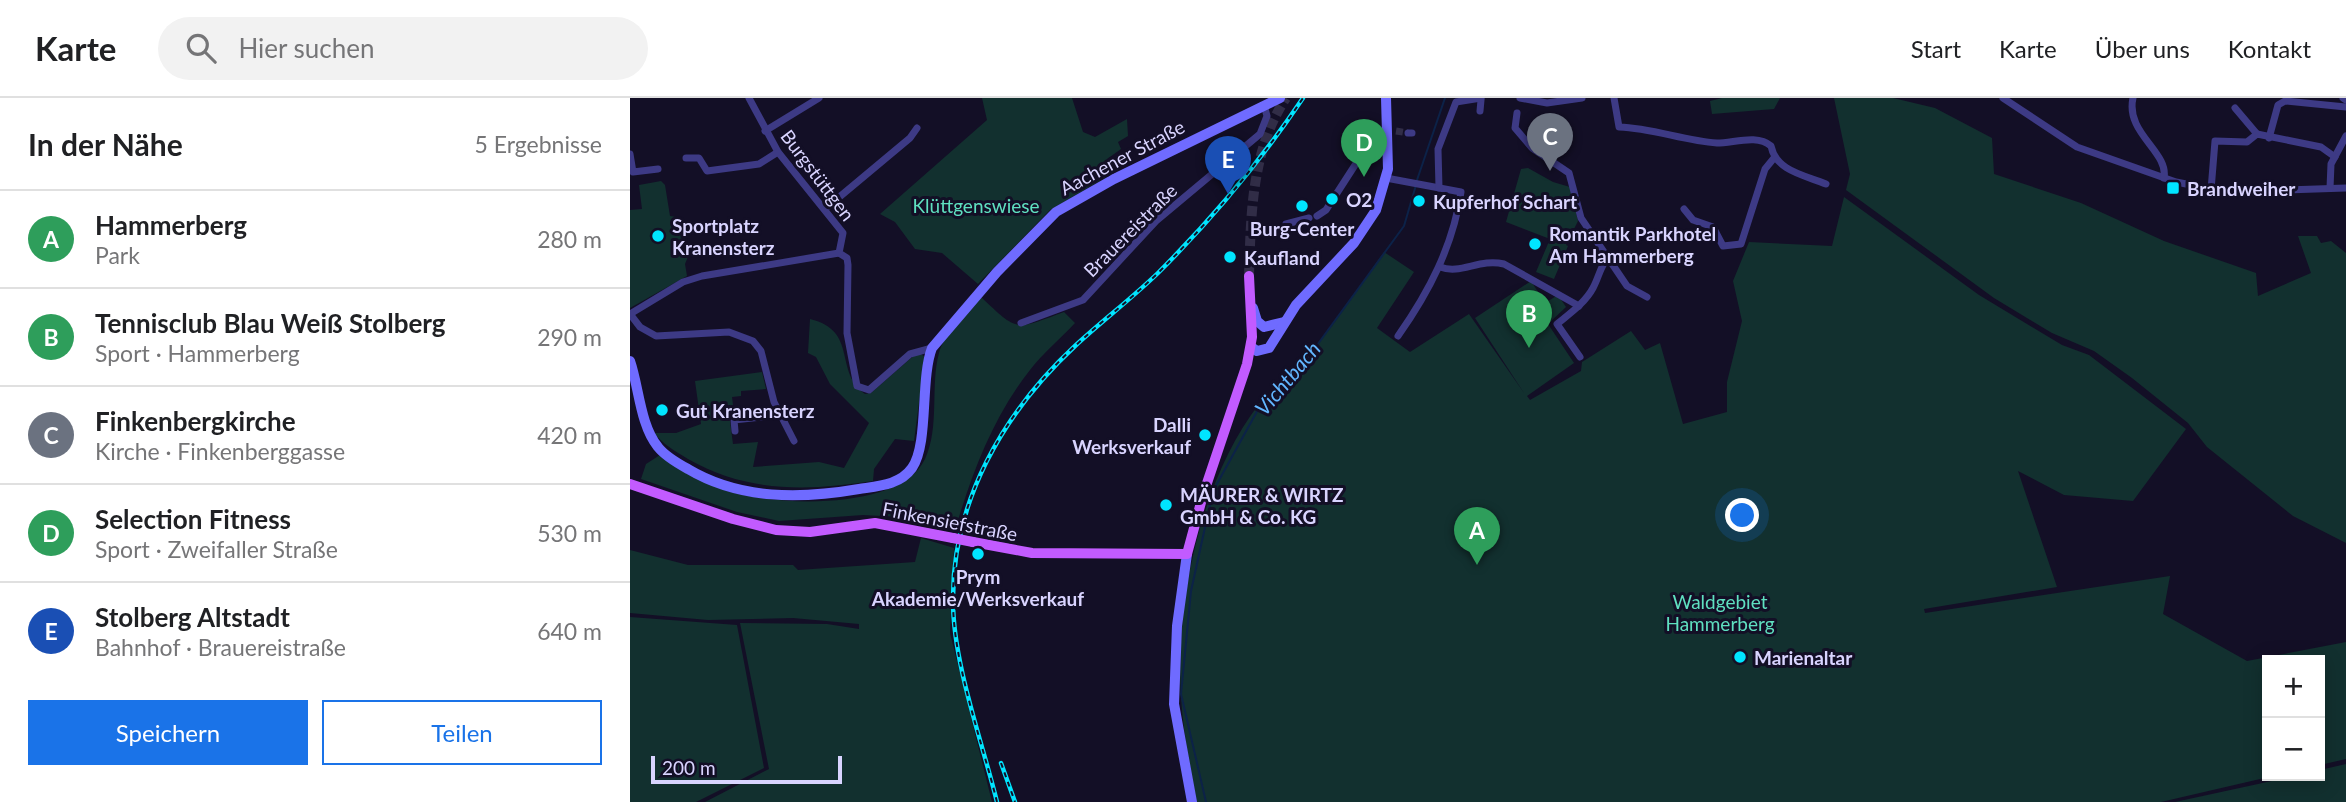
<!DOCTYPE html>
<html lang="de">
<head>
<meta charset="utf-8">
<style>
	:root { --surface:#fff; --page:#f2f2f2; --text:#202124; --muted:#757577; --line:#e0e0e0; --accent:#1a73e8 }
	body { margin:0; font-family:Lato,sans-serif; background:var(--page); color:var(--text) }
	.controls { position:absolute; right:21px; bottom:21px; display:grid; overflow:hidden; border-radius:0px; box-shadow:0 4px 18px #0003 }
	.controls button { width:63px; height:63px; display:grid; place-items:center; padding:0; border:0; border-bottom:2px solid var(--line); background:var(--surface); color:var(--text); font:35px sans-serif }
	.scale { position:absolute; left:21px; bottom:18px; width:191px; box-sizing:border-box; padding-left:7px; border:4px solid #d9d4ff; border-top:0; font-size:19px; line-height:24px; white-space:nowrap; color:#d9d4ff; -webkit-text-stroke:5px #130f26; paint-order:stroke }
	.you { position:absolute; left:1113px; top:418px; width:24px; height:24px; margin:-18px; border:5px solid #fff; border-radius:50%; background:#1a73e8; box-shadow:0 0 0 10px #1a73e833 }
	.badge { display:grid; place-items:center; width:46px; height:46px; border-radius:50%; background:var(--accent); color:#fff; font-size:23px; font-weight:700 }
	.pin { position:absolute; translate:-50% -58px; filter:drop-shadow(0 2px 4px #0008) }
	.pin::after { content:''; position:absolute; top:37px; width:24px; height:21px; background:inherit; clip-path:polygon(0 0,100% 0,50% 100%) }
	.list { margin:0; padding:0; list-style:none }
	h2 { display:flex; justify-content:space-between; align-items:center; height:91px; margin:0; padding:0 28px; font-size:30px }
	h2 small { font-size:23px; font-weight:400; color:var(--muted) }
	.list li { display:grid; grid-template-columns:46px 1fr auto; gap:21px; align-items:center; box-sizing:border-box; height:98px; padding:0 28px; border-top:2px solid var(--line) }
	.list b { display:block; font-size:26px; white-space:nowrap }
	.list p { margin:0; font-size:23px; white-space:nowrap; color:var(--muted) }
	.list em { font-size:23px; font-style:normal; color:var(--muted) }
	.actions { display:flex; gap:14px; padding:21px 28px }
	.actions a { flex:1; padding:16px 0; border:2px solid var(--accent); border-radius:0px; text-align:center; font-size:24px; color:var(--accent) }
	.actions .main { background:var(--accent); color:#fff }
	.icon { flex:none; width:38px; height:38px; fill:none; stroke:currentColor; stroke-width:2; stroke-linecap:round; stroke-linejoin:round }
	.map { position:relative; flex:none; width:1716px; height:704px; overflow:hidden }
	header { display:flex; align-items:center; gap:42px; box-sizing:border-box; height:98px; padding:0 35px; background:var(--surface); border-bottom:2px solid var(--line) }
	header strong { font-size:33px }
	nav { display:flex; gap:38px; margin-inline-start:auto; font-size:24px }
	.search { width:490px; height:63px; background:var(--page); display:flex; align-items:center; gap:18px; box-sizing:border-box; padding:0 24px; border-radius:38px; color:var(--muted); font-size:26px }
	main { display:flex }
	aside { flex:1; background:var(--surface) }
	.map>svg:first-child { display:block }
	.green { fill:#12302f }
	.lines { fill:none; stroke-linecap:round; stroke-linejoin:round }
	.stream { stroke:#0c2248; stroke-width:2 }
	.street-tunnel { stroke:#312d47; stroke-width:7; stroke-dasharray:7 3.5; stroke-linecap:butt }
	.primary-tunnel { stroke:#312d47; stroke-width:10; stroke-dasharray:10 5; stroke-linecap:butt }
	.street { stroke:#3d3a85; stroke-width:7 }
	.secondary { stroke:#6f6bff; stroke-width:10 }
	.primary { stroke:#c25bff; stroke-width:10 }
	.rail-casing { stroke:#00e5ff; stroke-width:4.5 }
	.rail { stroke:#130f26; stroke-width:2; stroke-dasharray:5; stroke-linecap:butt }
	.primary-bridge { stroke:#c25bff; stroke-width:10 }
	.poi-dot { fill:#00e5ff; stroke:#130f26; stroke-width:2.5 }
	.labels { text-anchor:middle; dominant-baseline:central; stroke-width:6; stroke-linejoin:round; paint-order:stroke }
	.street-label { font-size:19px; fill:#d9d4ff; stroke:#130f26 }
	.poi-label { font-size:19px; font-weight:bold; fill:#d9d4ff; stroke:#130f26; text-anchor:start }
	.park-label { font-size:19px; fill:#5fe0c0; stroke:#130f26 }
	.water-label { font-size:21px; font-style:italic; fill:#62b6ff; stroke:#130f26 }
</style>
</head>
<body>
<header>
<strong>Karte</strong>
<div class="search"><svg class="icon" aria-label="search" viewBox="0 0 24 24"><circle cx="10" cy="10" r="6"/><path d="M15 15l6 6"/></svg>Hier suchen</div>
<nav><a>Start</a><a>Karte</a><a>Über uns</a><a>Kontakt</a></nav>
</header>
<main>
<aside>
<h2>In der Nähe<small>5 Ergebnisse</small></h2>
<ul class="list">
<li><span class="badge" style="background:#2e9e5b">A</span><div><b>Hammerberg</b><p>Park</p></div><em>280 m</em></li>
<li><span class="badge" style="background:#2e9e5b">B</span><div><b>Tennisclub Blau Weiß Stolberg</b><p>Sport · Hammerberg</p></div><em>290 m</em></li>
<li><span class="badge" style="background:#6b7280">C</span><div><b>Finkenbergkirche</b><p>Kirche · Finkenberggasse</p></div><em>420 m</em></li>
<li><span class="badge" style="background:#2e9e5b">D</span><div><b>Selection Fitness</b><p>Sport · Zweifaller Straße</p></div><em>530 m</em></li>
<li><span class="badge" style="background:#1a4fb4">E</span><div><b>Stolberg Altstadt</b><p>Bahnhof · Brauereistraße</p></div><em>640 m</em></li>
</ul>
<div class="actions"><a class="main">Speichern</a><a>Teilen</a></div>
</aside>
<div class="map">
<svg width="1716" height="704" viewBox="0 0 1716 704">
	<rect width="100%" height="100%" fill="#130f26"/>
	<g class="green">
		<path d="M352,0H442L453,34L465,39L497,21L498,38L488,44L491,51L477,61L483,75L420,112L348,186L312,155L285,151L265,124L250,116L357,22Z"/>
		<path d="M1092,0H1150L1144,11L1082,16L1080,3Z"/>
		<path d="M1204,0H1263L1305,10L1362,40L1364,76L1451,105L1534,143L1626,175L1628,198L1681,175L1668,138H1687L1691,145L1701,143L1716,155V445L1663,418L1577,349L1558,325L1502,280L1464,253L1422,235L1364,200L1216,92L1220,76Z"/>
		<path d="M898,70L923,84L940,89L948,123L936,147L938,148L924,181L906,174L920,141L876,124L891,71Z"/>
		<path d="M31,83L35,87L40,118L53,120L59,156L55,166L57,178L0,210V112L12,111L9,87Z"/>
		<path d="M1214,99L1349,197L1432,247L1459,257L1556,331L1503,403L1434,397L1388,373L1427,489L1294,511L1295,515L1540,478L1533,516L1617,563L1716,544V661L1690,667V562H1637V678H1643L1531,704H567C560,669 553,634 551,599C545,504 571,381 629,306C641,291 658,280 671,266C702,232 727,191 754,154L784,174L747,230L780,254L839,216L894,295L845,220L901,183L915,205L928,197L936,209L918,226L944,265L897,298L900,302L951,273L952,264L1001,233L1015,252L1030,245L1053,326L1097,314V284L1112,223L1103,183L1119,144L1202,148Z"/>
		<path d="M351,199C389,235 385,232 434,214L445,225C430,241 413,255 400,272C363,319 342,375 325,432L271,419L233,417L149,423L107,414L11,381L16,366L30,357C48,367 67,381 86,389C133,409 270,415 295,361C310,329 300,288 309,255C314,235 338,215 351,199Z"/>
		<path d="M180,221C229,233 203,273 235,296L241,295L288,254L295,259L284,343L265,341L244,371L243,383C178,393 117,395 58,361C45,353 34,347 24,335H46L71,326L65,283L132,274L136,291L111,293V298L102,299L103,307L98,308L103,346L128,344L123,369L189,364L214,370L239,325L200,286L186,259L178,255Z"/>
		<path d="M291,440L324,450L320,535L362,704H75L139,671L110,525L197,526L229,531V526L163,520L78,522L0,515V452L58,467H163L168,472L285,464Z"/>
		<path d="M0,519L107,527L134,670L66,704H0Z"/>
		<path d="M1716,666V704H1545L1665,678H1690V672Z"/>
	</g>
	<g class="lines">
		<g class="stream">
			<path d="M787,82L815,0"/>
			<path d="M576,704L551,596L561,493L583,393L630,308L674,265L774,128L786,87"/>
		</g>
		<path class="street-tunnel" d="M766,33L778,35"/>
		<path class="primary-tunnel" d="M619,178C621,117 621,53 656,0"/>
		<g class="street">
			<path d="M119,0L148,54L213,135L209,155L217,160L218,167L217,235L227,288L239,292L280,256L302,250"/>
			<path d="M890,0L917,5L952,0"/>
			<path d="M984,0L989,29C1023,30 1054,43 1087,45C1104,45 1127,36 1141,48C1146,73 1174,77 1196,86"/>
			<path d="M1373,0L1447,49L1546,84L1597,94L1716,90"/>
			<path d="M1503,0C1495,35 1539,54 1534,80"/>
			<path d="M1713,0L1716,2"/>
			<path d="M1605,10L1627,36"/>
			<path d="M850,13L851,2"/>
			<path d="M887,15L885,30L902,50L939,75L951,120L997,188L1017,199"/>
			<path d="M135,33L189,0"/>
			<path d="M778,35H782"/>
			<path d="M1639,40L1648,7L1655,3L1716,9"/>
			<path d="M0,56L3,74L28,71"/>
			<path d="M56,60H69L77,73L129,66L148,54"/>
			<path d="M756,80L831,94C823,148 799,194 768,238"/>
			<path d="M809,90L808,51L826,4L851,0"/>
			<path d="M1700,90L1701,66L1716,38"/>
			<path d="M1581,92L1585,43L1617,44L1627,36L1691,49L1705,59"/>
			<path d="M195,111L280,40L287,30"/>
			<path d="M1054,111L1063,122L1083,129L1093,148L1111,146L1135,71L1144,60"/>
			<path d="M687,118L696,112L727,64L736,61"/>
			<path d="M656,126L679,120"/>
			<path d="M810,169C831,177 849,160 874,166L949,208"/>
			<path d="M0,216L10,229L26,238L99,234L123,243L131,253L144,304L164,343"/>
			<path d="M0,216L53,184L72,178L209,155"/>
			<path d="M391,225L453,202L526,123L630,36L637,18L634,7"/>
			<path d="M950,259L927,226C939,216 955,205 963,190C969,179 970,169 978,159"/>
			<path d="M105,333L104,322L150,317"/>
		</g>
		<g class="secondary">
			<path d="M623,210L627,223L634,229L654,224"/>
			<path d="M621,249L627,253L639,250L666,207L724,145L746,112L758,71L756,0"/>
			<path d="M0,263C9,289 10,327 28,349C35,358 47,365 58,371C110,402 171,401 229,391C248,388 270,387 282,370C299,346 290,281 302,250L367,174L426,114L484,81L650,0"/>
			<path d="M557,456L547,528L544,606L562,704"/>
		</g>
		<g class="primary">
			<path d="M0,386L103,421L146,432L180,434L245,425L323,440"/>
			<path d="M343,444L402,455L557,456L573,397L617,266L622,239L619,178"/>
		</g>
		<defs>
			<g id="rail">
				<path d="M371,665L385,704"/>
				<path d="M367,704C352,643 323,565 323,503C322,404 373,315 445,248C472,223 501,201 528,175C582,121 630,64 673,0"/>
			</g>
		</defs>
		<use href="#rail" class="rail-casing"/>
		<use href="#rail" class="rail"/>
		<path class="primary-bridge" d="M323,440L343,444"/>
	</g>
	<g class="poi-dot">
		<rect x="1536" y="83" width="14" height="14" rx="3.5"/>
		<circle cx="702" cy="101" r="7"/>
		<circle cx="789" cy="103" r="7"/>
		<circle cx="672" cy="108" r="7"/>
		<circle cx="28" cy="138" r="7"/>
		<circle cx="905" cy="146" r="7"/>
		<circle cx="600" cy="159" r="7"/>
		<circle cx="32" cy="312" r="7"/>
		<circle cx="575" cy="337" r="7"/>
		<circle cx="536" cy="407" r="7"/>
		<circle cx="348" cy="456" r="7"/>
		<circle cx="1110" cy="559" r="7"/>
	</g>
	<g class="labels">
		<g class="street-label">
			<text transform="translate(492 59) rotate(-28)">Aachener Straße</text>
			<text transform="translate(188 77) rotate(53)">Burgstüttgen</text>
			<text transform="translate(500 132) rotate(-45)">Brauereistraße</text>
			<text transform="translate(320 423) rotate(11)">Finkensiefstraße</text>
		</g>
		<g class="poi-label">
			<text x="1557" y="90">Brandweiher</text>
			<text x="716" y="101">O2</text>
			<text x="803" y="103">Kupferhof Schart</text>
			<text x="42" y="127">Sportplatz<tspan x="42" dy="22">Kranensterz</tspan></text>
			<text x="672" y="130" text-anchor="middle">Burg-Center</text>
			<text x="919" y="135">Romantik Parkhotel<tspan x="919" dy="22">Am Hammerberg</tspan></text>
			<text x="614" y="159">Kaufland</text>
			<text x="46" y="312">Gut Kranensterz</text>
			<text x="561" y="326" text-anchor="end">Dalli<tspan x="561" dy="22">Werksverkauf</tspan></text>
			<text x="550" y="396">MÄURER &amp; WIRTZ<tspan x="550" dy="22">GmbH &amp; Co. KG</tspan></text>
			<text x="348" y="478" text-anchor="middle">Prym<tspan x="348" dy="22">Akademie/Werksverkauf</tspan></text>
			<text x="1124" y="559">Marienaltar</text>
		</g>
		<g class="park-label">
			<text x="346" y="107">Klüttgenswiese</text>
			<text x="1090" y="503">Waldgebiet<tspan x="1090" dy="22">Hammerberg</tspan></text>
		</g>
		<g class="water-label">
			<text transform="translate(657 280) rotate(-50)">Vichtbach</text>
		</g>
	</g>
</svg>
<div class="controls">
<button>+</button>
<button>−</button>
</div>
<div class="scale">200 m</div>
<div class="you"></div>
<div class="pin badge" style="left:847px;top:467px;background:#2e9e5b">A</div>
<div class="pin badge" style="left:899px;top:250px;background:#2e9e5b">B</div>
<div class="pin badge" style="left:920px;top:73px;background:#6b7280">C</div>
<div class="pin badge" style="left:734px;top:79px;background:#2e9e5b">D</div>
<div class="pin badge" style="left:598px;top:96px;background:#1a4fb4">E</div>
</div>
</main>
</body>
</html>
